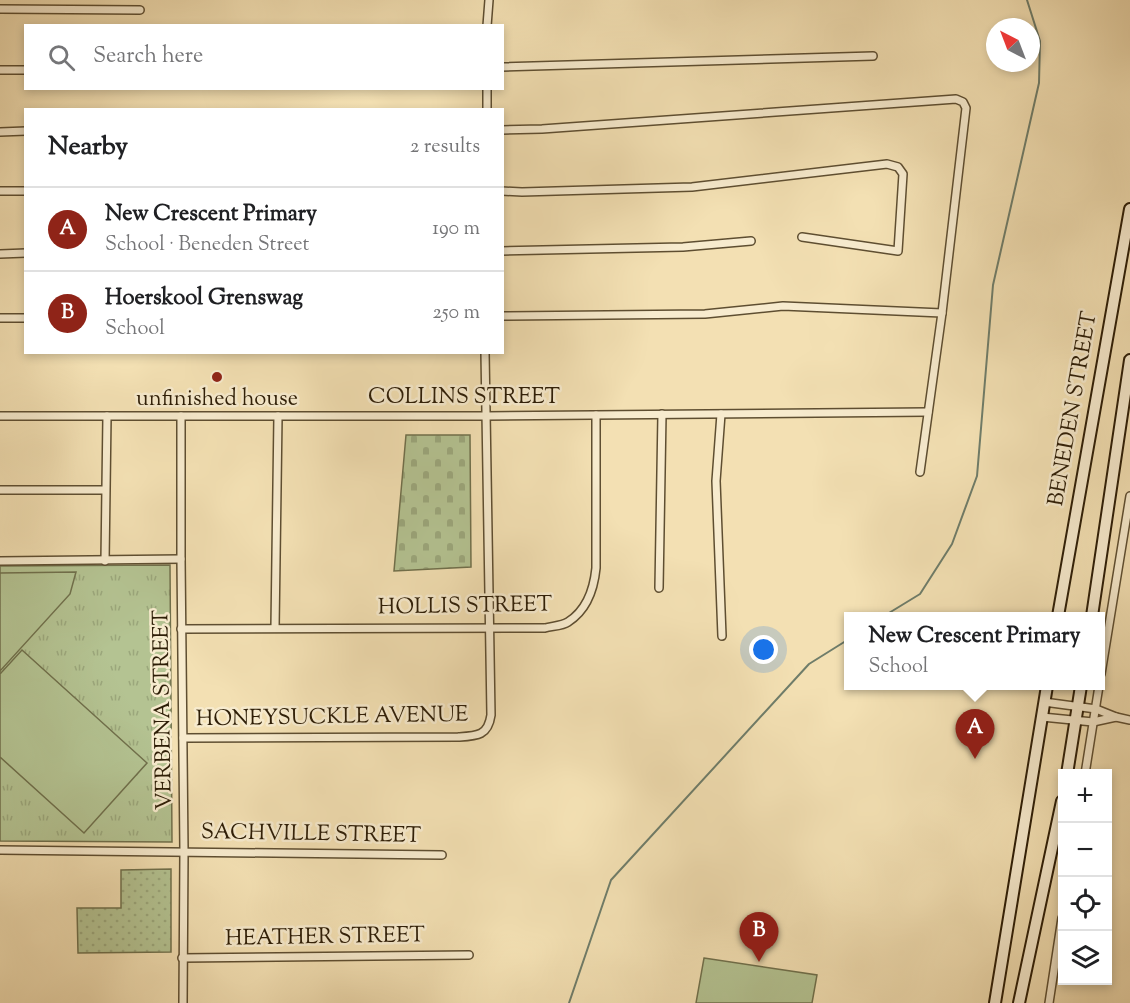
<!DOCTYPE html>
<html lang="en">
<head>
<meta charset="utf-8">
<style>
	:root { --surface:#fff; --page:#f6f6f6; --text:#202124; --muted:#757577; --line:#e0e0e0; --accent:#8f2418 }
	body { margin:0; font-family:"Sorts Mill Goudy",serif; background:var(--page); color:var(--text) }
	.controls { position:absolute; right:18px; bottom:18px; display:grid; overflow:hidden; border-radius:0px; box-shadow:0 3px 9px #0003 }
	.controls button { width:54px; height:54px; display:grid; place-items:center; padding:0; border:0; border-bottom:2px solid var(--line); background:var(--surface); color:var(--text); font:30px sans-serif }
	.compass { position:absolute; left:986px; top:18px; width:54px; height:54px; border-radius:50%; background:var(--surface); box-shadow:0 3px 9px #0003; rotate:318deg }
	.you { position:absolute; left:764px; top:650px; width:21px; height:21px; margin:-15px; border:4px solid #fff; border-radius:50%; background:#1a73e8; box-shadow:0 0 0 9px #1a73e833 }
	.badge { display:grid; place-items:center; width:39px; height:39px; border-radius:50%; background:var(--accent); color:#fff; font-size:20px; font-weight:700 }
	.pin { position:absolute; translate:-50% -50px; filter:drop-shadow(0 2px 3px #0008) }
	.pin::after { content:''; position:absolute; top:32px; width:21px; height:18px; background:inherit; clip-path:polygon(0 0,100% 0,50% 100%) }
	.popup { position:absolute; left:844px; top:612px; width:261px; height:78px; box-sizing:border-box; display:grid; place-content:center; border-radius:0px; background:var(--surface); filter:drop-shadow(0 2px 4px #0005); font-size:20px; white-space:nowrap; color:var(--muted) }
	.popup b { font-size:22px; color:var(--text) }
	.popup::after { content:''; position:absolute; left:50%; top:100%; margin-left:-12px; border:12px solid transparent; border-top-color:var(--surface) }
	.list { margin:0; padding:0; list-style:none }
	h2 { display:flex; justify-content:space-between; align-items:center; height:78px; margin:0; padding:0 24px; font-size:26px }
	h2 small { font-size:20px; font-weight:400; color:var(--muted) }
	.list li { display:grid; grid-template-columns:39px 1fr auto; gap:18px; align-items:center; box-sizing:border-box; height:84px; padding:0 24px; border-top:2px solid var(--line) }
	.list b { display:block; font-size:22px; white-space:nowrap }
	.list p { margin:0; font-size:20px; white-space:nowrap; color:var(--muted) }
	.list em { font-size:20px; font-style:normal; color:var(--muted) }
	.icon { flex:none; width:33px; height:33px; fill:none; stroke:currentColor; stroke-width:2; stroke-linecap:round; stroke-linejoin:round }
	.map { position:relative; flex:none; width:1130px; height:1003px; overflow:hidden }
	.search { position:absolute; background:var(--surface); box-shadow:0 3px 9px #0003; left:24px; top:24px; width:480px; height:66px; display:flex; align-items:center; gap:15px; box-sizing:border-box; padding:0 21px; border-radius:0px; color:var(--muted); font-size:22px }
	.panel { position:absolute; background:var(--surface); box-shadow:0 3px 9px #0003; left:24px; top:108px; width:480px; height:246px; border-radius:0px }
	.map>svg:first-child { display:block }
	.grass { fill:url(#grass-dots); stroke:#70704c; stroke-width:1.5 }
	.cemetery { fill:url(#cemetery-stones); stroke:#70704c; stroke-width:1.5 }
	.park { fill:url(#park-tufts); stroke:#70704c; stroke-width:1.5 }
	.pitch { fill:#b4c392; stroke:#70704c; stroke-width:1.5 }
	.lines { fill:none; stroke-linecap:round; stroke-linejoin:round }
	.stream { stroke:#6f7d6a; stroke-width:2 }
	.street-casing { stroke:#5e4e31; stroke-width:10 }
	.secondary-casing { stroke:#2d1d06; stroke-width:14 }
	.street { stroke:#f7ebce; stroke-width:7 }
	.secondary { stroke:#f7ebce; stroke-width:10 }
	.poi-dot { fill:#8f2418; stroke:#f7ebce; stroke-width:2 }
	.labels { text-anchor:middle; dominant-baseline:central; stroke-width:5; stroke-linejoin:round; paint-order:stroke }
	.street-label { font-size:22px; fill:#2d1d06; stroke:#f7ebce }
	.poi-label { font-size:22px; fill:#2d1d06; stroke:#f7ebce }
</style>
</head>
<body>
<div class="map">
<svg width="1130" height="1003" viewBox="0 0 1130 1003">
	<defs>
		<pattern id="grass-dots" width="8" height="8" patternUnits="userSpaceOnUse" patternTransform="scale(1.5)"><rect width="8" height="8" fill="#b4c392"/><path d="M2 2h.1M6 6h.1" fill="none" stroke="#9ba77c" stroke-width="1.8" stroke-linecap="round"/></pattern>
		<pattern id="cemetery-stones" width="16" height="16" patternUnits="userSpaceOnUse" patternTransform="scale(1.5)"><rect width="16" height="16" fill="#b4c392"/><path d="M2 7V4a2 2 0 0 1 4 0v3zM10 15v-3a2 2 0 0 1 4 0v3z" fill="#9ba77c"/></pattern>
		<pattern id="park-tufts" width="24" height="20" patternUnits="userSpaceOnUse" patternTransform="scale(1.5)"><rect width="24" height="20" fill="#b4c392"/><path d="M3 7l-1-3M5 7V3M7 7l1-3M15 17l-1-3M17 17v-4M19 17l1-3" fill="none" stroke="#9ba77c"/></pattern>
	</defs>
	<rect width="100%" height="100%" fill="#f3e0b3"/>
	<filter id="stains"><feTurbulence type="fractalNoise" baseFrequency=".00333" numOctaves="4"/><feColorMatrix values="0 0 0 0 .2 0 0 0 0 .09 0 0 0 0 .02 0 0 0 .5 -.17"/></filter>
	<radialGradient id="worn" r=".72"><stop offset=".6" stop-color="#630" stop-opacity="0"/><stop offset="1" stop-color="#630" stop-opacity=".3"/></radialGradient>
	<path class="grass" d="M171,869V952L78,953L77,908H121V870Z"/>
	<path class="cemetery" d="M406,435H470L471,567L394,571Z"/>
	<path class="park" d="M170,565L172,842L0,841V566Z"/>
	<g class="pitch">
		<path d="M76,572L70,594L0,671V573Z"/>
		<path d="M22,650L147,763L84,833L0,757V674Z"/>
		<path d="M704,958L817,975L812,1003H696Z"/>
	</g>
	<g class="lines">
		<g class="stream">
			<path d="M884,616L920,594L952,544L977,476L993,285L1039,83L1040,41L1027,0"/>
			<path d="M569,1003L611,880L809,664L849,639"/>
		</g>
		<defs>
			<g id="street">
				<path d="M0,9L140,10"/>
				<path d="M487,26L489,0"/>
				<path d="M502,67L873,56"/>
				<path d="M0,70H26"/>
				<path d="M487,88V110"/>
				<path d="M502,130L542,129L956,99L963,102L966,108L942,313L920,472"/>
				<path d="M0,132L26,131"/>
				<path d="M0,191H26"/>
				<path d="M502,191L522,192L692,187L887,164L898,167L903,174L898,251L802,237"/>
				<path d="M502,251L683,247L751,241"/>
				<path d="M0,254L26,253"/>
				<path d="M502,316L705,314L783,306L942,313"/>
				<path d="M0,318H26"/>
				<path d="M721,414L716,481L722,636"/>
				<path d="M0,416H487L928,412"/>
				<path d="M181,416V559L184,851L183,1003"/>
				<path d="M0,490H105"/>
				<path d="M0,561L181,559"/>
				<path d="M105,561L107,416"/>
				<path d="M659,588L662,414"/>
				<path d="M275,628L278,416"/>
				<path d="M181,629L545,628C552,626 562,626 568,622C587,610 594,588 596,568V415"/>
				<path d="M1101,674L1130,496"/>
				<path d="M1044,702L1096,709L1116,717L1130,720"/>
				<path d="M1042,717L1093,722L1116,717"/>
				<path d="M183,738L458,737C477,736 488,736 491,715L485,352"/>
				<path d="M1085,774L1099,686"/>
				<path d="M0,850L442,855"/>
				<path d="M182,958L469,955"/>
				<path d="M1049,1003L1062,918"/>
			</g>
			<g id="secondary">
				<path d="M1058,616L1130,209"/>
				<path d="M1092,616L1130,360"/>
				<path d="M1067,774L1081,686"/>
				<path d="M995,1003L1047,686"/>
				<path d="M1019,1003L1062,801"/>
			</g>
		</defs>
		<use href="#street" class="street-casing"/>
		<use href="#secondary" class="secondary-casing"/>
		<use href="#street" class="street"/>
		<use href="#secondary" class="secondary"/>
	</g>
	<circle class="poi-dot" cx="217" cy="377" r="6"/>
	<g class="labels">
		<g class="street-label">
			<text x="464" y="398">COLLINS STREET</text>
			<text transform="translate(1074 409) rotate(-80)">BENEDEN STREET</text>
			<text transform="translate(465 607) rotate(-1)">HOLLIS STREET</text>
			<text transform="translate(164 710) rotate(-91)">VERBENA STREET</text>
			<text transform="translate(332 718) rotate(-1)">HONEYSUCKLE AVENUE</text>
			<text transform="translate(311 835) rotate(1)">SACHVILLE STREET</text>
			<text transform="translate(325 938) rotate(-1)">HEATHER STREET</text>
		</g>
		<g class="poi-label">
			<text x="217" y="400">unfinished house</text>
		</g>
	</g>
	<rect width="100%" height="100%" filter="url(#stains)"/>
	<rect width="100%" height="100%" fill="url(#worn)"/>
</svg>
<div class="controls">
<button>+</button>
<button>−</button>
<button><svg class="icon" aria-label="locate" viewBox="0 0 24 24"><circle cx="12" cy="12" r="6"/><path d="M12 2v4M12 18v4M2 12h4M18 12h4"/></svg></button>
<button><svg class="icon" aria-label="layers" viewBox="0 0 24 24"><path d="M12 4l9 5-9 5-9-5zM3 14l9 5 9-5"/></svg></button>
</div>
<svg class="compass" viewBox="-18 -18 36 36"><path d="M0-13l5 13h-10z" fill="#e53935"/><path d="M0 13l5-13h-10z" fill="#757577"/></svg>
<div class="you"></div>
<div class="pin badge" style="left:975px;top:759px">A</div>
<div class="popup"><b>New Crescent Primary</b>School</div>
<div class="pin badge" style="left:759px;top:962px">B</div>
<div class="search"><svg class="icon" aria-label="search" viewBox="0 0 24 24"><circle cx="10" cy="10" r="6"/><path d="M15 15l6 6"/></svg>Search here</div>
<section class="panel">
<h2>Nearby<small>2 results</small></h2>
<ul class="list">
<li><span class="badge">A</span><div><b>New Crescent Primary</b><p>School · Beneden Street</p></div><em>190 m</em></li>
<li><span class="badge">B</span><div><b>Hoerskool Grenswag</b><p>School</p></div><em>250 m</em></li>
</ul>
</section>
</div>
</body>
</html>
